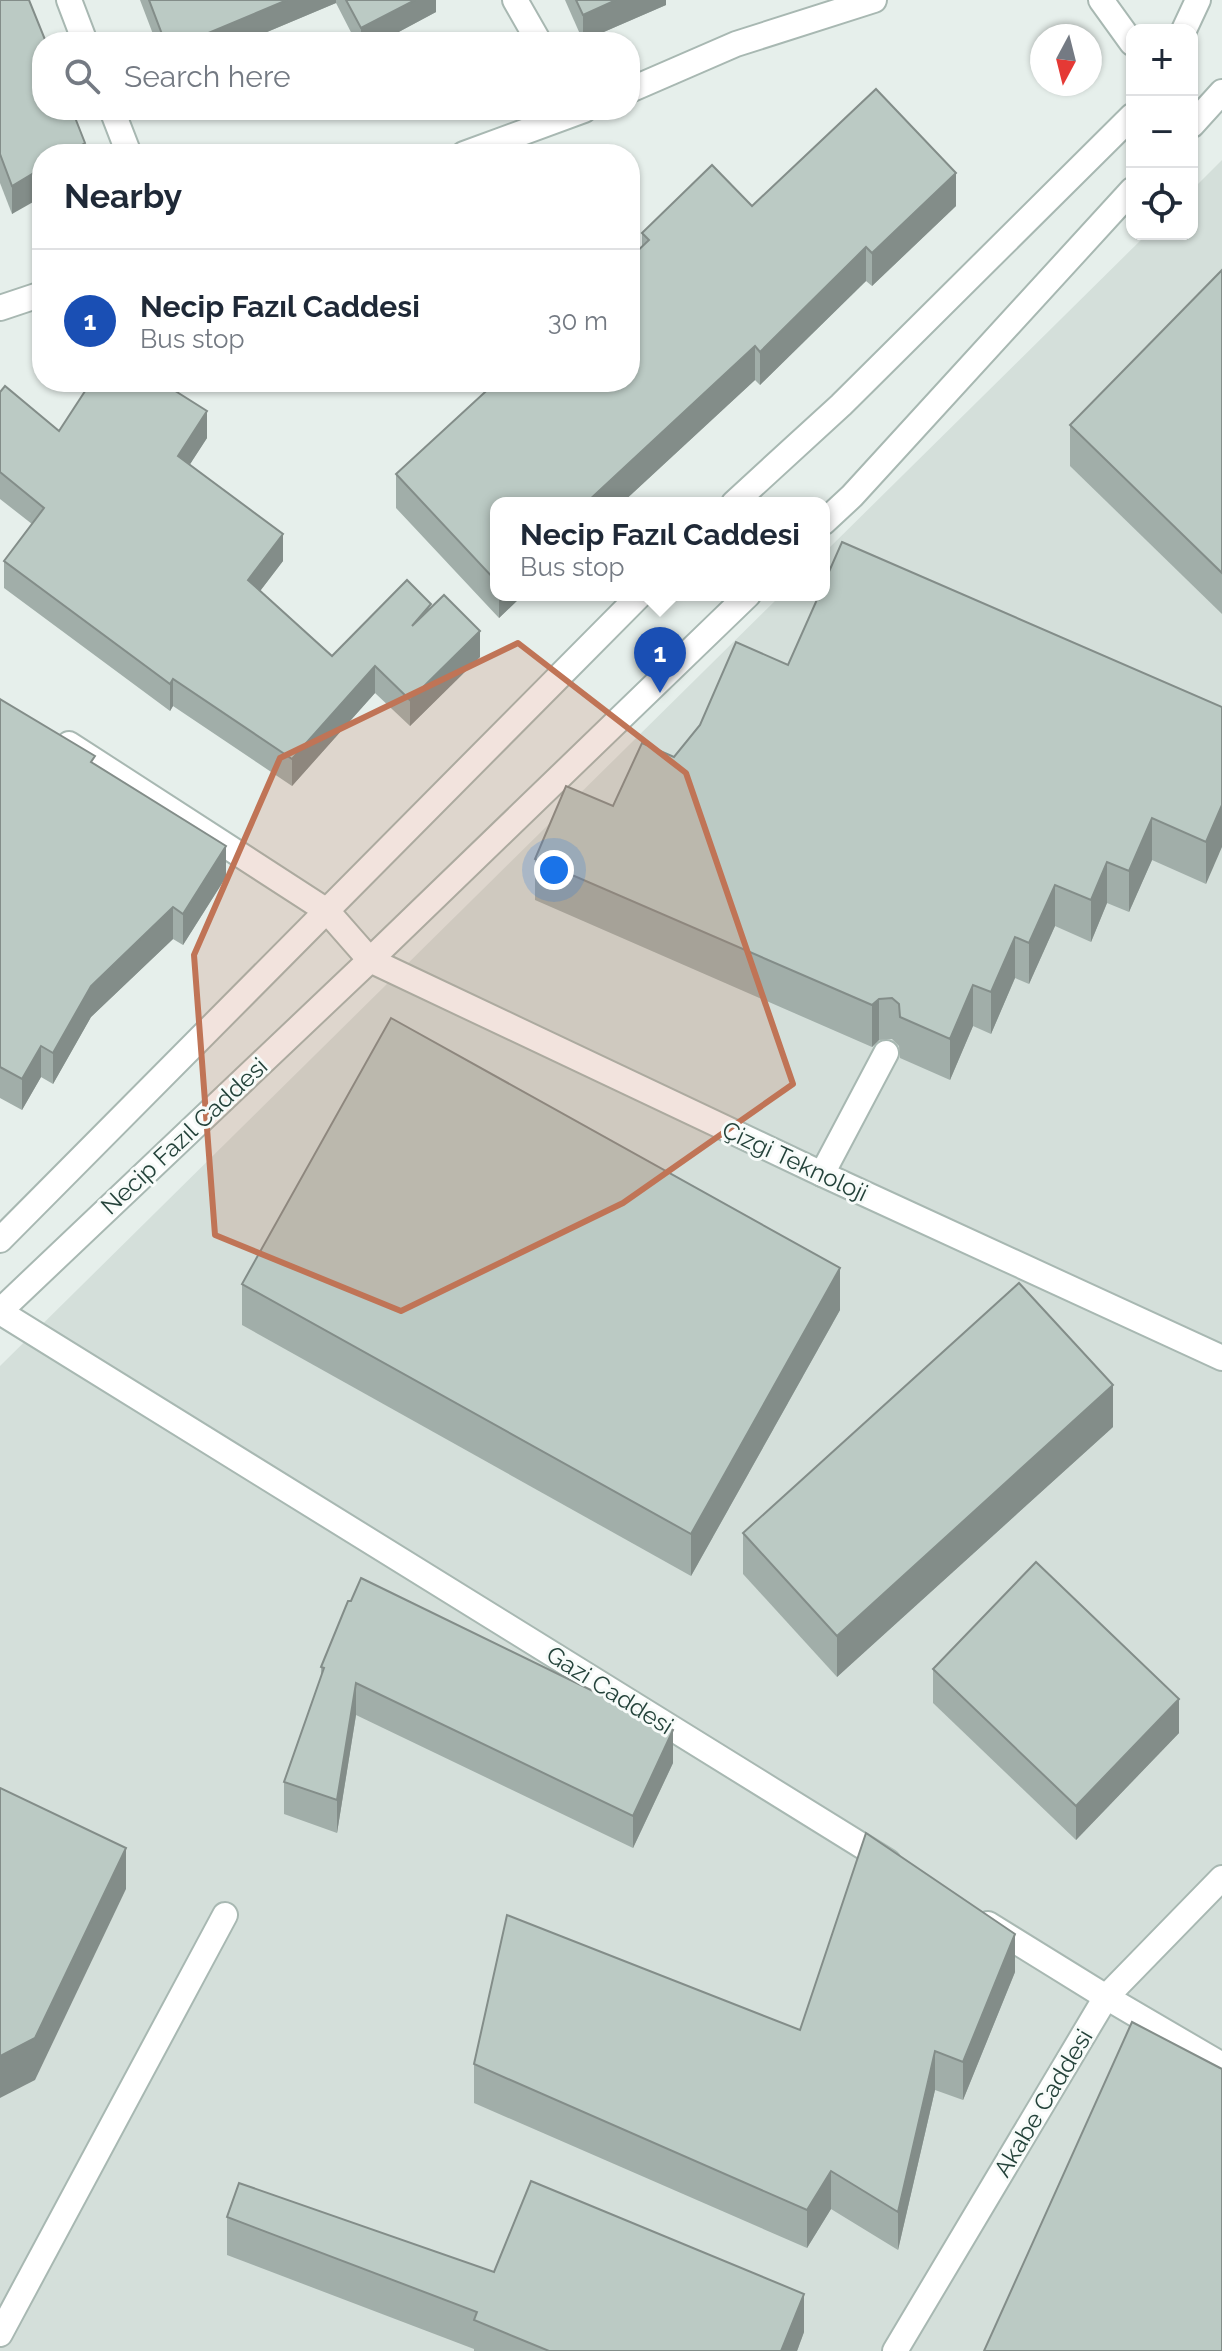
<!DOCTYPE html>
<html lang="en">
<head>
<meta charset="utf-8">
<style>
	:root { --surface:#fff; --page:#f2f2f3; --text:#1f2937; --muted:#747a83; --line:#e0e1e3; --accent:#ea580c }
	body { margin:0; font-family:Raleway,sans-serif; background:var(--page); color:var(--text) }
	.controls { position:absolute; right:24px; top:24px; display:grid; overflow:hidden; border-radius:16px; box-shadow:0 2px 6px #0004 }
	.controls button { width:72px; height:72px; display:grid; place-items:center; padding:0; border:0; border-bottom:2px solid var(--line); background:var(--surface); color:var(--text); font:40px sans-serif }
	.compass { position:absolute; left:1030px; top:24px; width:72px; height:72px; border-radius:50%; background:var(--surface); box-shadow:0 2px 6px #0004; rotate:187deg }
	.you { position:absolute; left:554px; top:870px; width:28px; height:28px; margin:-20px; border:6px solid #fff; border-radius:50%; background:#1a73e8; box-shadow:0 0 0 12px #1a73e833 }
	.badge { display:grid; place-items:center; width:52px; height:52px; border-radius:50%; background:var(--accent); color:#fff; font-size:26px; font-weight:700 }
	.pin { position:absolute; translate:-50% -66px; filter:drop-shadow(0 2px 4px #0008) }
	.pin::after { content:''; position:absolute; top:42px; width:28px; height:24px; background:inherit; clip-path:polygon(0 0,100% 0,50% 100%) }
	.popup { position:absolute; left:490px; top:497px; width:340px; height:104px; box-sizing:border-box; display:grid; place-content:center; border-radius:16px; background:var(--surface); filter:drop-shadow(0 2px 6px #0005); font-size:26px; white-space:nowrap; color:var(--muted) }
	.popup b { font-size:30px; color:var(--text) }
	.popup::after { content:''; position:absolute; left:50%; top:100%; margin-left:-16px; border:16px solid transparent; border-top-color:var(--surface) }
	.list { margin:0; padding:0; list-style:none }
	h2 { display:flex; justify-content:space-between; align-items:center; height:104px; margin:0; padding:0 32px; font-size:34px }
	h2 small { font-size:26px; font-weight:400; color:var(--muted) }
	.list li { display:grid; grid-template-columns:52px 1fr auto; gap:24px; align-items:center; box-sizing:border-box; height:144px; padding:0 32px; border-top:2px solid var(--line) }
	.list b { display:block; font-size:30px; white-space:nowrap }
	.list p { margin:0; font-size:26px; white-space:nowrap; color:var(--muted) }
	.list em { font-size:26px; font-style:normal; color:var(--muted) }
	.icon { flex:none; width:44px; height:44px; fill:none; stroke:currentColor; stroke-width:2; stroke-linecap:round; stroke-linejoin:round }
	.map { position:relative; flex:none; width:1222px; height:2351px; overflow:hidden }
	.search { position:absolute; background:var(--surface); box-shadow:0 2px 6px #0004; left:32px; top:32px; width:608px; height:88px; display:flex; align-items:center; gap:20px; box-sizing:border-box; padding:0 28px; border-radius:32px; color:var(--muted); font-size:30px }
	.panel { position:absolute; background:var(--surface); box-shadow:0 2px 6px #0004; left:32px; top:144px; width:608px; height:248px; border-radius:32px }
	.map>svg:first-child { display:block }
	.built { fill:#d4dfda }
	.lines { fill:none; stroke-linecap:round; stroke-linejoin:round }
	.service-casing { stroke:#a8b8b2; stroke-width:28 }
	.minor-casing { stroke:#a8b8b2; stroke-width:28 }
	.tertiary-casing { stroke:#a8b8b2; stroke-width:28 }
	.service { stroke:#fff; stroke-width:24 }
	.minor { stroke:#fff; stroke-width:24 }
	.tertiary { stroke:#fff; stroke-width:24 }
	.wall { fill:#a1aea9 }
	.shaded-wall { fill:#838d89 }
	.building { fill:#bbcac4; stroke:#838d89; stroke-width:2 }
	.marked { fill:#c07456; fill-opacity:0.2; stroke:#c07456; stroke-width:6; stroke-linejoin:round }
	.labels { text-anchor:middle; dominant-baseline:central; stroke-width:6; stroke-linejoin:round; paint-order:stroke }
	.street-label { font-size:24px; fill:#24423a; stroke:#f7fbf9 }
</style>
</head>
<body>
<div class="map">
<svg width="1222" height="2351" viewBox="0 0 1222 2351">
	<rect width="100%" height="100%" fill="#e6efeb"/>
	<path class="built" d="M1222,160V2351H0V1366L781,595H824V553L1147,234H1192V190Z"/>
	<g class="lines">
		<defs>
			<path id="service" d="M822,1174L886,1053"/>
			<g id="minor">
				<path d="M69,0L85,42"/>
				<path d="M515,0L539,42"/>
				<path d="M630,90L736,44L874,0"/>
				<path d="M112,110L129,154"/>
				<path d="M464,154L584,110"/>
				<path d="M0,308L42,294"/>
				<path d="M69,744L327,911L370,960L822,1174L1222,1358"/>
				<path d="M0,2334L225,1915"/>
				<path d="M895,2351L1106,1997L1222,1878"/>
			</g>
			<g id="tertiary">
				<path d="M1101,0L1132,43"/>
				<path d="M1184,30L1198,0"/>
				<path d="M1192,125L1222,92"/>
				<path d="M734,503L841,405L1132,116"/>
				<path d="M824,522L852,496L1132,190"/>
				<path d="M0,1240L640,595"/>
				<path d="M0,1311L370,960L748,595"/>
				<path d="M0,1312L888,1862"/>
				<path d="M988,1924L1106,1997L1222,2065"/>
			</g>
		</defs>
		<use href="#service" class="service-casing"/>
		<use href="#minor" class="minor-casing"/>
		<use href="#tertiary" class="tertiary-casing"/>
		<use href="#service" class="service"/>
		<use href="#minor" class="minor"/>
		<use href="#tertiary" class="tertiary"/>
	</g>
	<g class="wall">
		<path d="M0,0L85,154L12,214L0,183Z"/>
		<path d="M140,0H436V12L380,42H356L336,3L243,42H156Z"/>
		<path d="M565,0H666V5L583,41Z"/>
		<path d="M752,206H956L872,286L866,281L760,385L755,380L622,503H496V595H523L499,618L396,508V474L642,246V233Z"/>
		<path d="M1222,270V614L1070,466V425Z"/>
		<path d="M0,392L59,431L207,438L189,465L283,561L260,591L332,656L431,608L480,657L410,726L375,693L292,786L173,706L170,711L4,588V561L32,524L0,499Z"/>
		<path d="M788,665L1222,707L1206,884L1152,860L1129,912L1107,903L1091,942L1055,926L1029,984L1015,978L991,1034L973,1026L950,1080L900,1058L899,1046L892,1039L879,1040L872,1047L535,900V859L613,806Z"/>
		<path d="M0,699L95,765L226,877L183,945L173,939L91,1017L53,1084L41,1077L22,1110L0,1098Z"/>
		<path d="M242,1284L840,1310L691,1576L242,1325Z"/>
		<path d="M1113,1427L837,1677L743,1574V1533Z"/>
		<path d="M321,1667L673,1763L633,1848L356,1715L337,1833L284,1814V1782L321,1676Z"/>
		<path d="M933,1669L1179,1733L1076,1840L933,1703Z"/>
		<path d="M1015,1972L963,2100L935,2090L898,2250L831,2209L807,2248L474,2103V2064L800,2030Z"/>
		<path d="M227,2217L494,2272L804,2332L797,2351H474V2349L227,2255Z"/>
	</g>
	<g class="shaded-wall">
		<path d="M287,0H336V3L243,42H187Z"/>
		<path d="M415,0H436V12L380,42H361V28Z"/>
		<path d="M616,0H666V5L583,41V15Z"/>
		<path d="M85,143V154H66Z"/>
		<path d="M42,168V197L12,214V186Z"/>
		<path d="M956,173V206L872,286V253Z"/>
		<path d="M866,247V281L760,385V352Z"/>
		<path d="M755,346V380L622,503H586Z"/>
		<path d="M207,411V438L178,483V456Z"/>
		<path d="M283,534V561L248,607V580Z"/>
		<path d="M499,595H523L499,618Z"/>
		<path d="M480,631V657L410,726V700Z"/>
		<path d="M375,666V693L292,786V759Z"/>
		<path d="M173,679V706L170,711V684Z"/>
		<path d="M1222,805V847L1206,884V842Z"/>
		<path d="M1152,818V860L1129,912V871Z"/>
		<path d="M226,846V877L183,945V914Z"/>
		<path d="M1107,862V903L1091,942V900Z"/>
		<path d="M1055,885V926L1029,984V943Z"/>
		<path d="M173,907V939L91,1017L53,1084V1053L91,986Z"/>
		<path d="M1015,937V978L991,1034V992Z"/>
		<path d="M973,985V1026L950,1080V1039Z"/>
		<path d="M879,999V1040L872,1047V1005Z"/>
		<path d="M41,1046V1077L22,1110V1079Z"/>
		<path d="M840,1268V1310L691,1576V1534Z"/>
		<path d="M1113,1385V1427L837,1677V1636Z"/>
		<path d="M356,1683V1715L337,1833V1800Z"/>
		<path d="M1179,1699V1733L1076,1840V1806Z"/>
		<path d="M673,1730V1763L633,1848V1816Z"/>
		<path d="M126,1848V1889L35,2080L0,2098V2056Z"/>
		<path d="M1015,1934V1972L963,2100V2062Z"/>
		<path d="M935,2051V2090L898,2250V2212Z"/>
		<path d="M831,2171V2209L807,2248V2210Z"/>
		<path d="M804,2294V2332L797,2351H781Z"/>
	</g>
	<g class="building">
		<path d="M0,0H29L46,42H42V110H72L85,143L66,154H42V168L12,186L0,154Z"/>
		<path d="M149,0H287L187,42H165Z"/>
		<path d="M346,0H415L361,28Z"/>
		<path d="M576,0H616L583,15Z"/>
		<path d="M876,89L956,173L872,253L866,247L760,352L755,346L586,503H496V581L396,474L496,382H630V258L649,240L642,233L712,165L752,206Z"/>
		<path d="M1222,270V573L1070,425Z"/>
		<path d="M91,382H161L207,411L178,456L283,534L248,580L332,656L407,580L431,604L412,626L444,595L480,631L410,700L375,666L292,759L173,679L170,684L4,561L44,508L0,472V392L5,386L59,431Z"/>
		<path d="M842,542L1222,707V805L1206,842L1152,818L1129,871L1107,862L1091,900L1055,885L1029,943L1015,937L991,992L973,985L950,1039L900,1017L899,1004L892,998L879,999L872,1005L535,859L566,786L613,806L642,743L674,757L700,725L736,642L788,665L819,595H824V583Z"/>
		<path d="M0,699L95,756L91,762L226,846L183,914L173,907L91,986L53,1053L41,1046L22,1079L0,1067Z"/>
		<path d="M391,1018L840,1268L691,1534L242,1284Z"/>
		<path d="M1019,1283L1113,1385L837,1636L743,1533Z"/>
		<path d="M1036,1562L1179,1699L1076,1806L933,1669Z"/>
		<path d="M361,1578L673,1730L633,1816L356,1683L337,1800L284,1782L324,1668L321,1667L348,1601H351Z"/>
		<path d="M0,1788L126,1848L35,2038L0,2056Z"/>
		<path d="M866,1833L1015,1934L963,2062L935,2051L898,2212L831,2171L807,2210L474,2064L507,1915L800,2030Z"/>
		<path d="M1132,2022L1222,2069V2351H984Z"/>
		<path d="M531,2181L804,2294L781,2351H549L474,2320L477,2312L227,2217L239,2183L494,2272Z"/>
	</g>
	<path class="marked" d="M518,643L686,773L793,1084L623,1203L401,1311L215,1235L194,955L280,758Z"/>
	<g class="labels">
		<g class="street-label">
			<text transform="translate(184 1136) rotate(-43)">Necip Fazıl Caddesi</text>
			<text transform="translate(795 1161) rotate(25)">Çizgi Teknoloji</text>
			<text transform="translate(610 1690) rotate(32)">Gazi Caddesi</text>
			<text transform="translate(1043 2103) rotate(-59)">Akabe Caddesi</text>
		</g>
	</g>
</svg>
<div class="controls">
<button>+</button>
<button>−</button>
<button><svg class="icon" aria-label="locate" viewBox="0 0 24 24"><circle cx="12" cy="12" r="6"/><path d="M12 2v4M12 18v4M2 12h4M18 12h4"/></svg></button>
</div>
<svg class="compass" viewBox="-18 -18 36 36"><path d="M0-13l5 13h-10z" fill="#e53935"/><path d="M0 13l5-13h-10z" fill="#747a83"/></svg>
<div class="you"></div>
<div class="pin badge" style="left:660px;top:693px;background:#1a4fb4">1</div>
<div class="popup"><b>Necip Fazıl Caddesi</b>Bus stop</div>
<div class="search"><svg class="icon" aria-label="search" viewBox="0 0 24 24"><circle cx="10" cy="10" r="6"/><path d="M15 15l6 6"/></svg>Search here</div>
<section class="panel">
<h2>Nearby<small></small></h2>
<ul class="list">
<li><span class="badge" style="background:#1a4fb4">1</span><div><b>Necip Fazıl Caddesi</b><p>Bus stop</p></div><em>30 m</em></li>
</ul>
</section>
</div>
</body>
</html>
